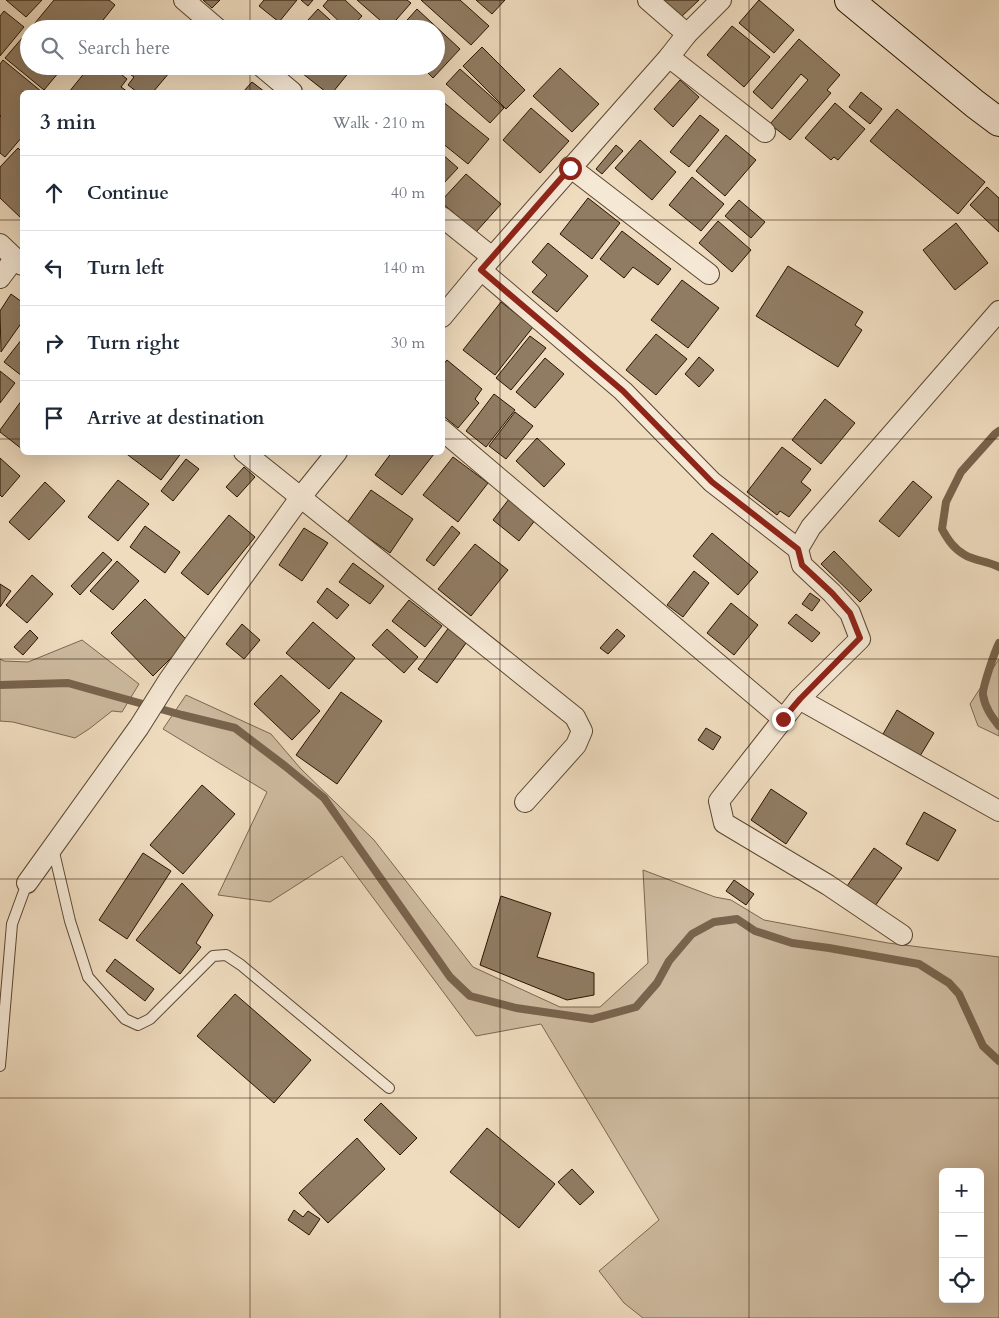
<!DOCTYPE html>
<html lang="en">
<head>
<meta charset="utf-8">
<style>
	:root { --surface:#fff; --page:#f2f2f3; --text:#1f2937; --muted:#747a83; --line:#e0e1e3 }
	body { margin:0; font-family:Cardo,serif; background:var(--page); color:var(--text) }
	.controls { position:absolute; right:15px; bottom:15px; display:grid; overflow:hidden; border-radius:8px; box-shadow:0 5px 20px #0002 }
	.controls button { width:45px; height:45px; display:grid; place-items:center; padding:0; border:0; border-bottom:1px solid var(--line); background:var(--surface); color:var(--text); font:25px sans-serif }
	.stop { position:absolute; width:15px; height:15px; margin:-11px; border:4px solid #8f2418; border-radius:50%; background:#fff }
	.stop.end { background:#8f2418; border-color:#fff; box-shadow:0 1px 5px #0008 }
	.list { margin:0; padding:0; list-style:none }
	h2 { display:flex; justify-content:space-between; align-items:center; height:65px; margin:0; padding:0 20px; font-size:21px }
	h2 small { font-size:16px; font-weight:400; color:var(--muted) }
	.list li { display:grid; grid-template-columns:32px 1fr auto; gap:15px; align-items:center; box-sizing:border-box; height:75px; padding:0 20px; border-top:1px solid var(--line) }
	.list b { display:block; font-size:19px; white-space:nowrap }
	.list em { font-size:16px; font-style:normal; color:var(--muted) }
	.icon { flex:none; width:28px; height:28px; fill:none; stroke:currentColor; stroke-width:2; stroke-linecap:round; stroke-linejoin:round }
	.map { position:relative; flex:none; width:999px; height:1318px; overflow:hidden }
	.search { position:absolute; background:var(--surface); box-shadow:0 5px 20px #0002; left:20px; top:20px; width:425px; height:55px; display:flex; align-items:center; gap:12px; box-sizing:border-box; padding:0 18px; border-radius:28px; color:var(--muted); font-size:19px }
	.panel { position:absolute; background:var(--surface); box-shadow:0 5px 20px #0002; left:20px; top:90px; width:425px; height:365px; border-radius:8px }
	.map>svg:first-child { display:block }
	.green { fill:#cdba9f; stroke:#7b6750; fill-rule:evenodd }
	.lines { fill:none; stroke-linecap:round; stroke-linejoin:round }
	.stream { stroke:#78634c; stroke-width:8 }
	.building { fill:#907c63; stroke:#291400 }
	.lane-casing { stroke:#5a4630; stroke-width:12 }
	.street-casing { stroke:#5a4630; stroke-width:22 }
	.secondary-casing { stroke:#291400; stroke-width:30 }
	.lane { stroke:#f5e8d5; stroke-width:10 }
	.street { stroke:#f5e8d5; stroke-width:20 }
	.secondary { stroke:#f5e8d5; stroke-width:28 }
	.route { stroke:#8f2418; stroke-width:6 }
	.grid { fill:none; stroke:#291400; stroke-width:1; stroke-opacity:0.55 }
</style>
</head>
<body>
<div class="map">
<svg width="999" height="1318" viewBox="0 0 999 1318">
	<rect width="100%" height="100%" fill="#efdcbf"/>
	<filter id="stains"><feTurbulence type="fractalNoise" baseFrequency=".004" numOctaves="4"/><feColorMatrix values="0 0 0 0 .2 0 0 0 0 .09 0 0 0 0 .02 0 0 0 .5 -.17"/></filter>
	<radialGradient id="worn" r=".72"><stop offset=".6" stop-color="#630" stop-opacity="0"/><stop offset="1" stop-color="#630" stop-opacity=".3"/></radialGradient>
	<g class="green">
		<path d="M82,640L139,684L122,712L112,711L89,729L75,738L13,722L0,721V659L4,661L28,662Z"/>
		<path d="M999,659V736L978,726L970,704Z"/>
		<path d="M186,695L271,734L301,769L374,840L473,967L560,1007H600L648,963L643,870L715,897L731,900L764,920L888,943L999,957V1318H643L624,1303L599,1271L659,1220L541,1024L476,1036L342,856L270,902L218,895L267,792L163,729ZM943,1172H980V1299H943Z"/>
	</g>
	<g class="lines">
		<g class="stream">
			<path d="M999,431L995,434L961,472L946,502L942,529C948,540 954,549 965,555C975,561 988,561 999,567"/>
			<path d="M999,643C995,651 982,688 983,695C985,708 992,717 999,726"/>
			<path d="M0,685L68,683L182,715L235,728L285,766L324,798L450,977L470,996L516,1008L592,1019L636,1007L657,983L669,961L692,934L714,922L737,919L755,931L792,943L829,948L919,964L949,983L959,994L983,1046L999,1061"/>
		</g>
	</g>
	<g class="building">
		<path d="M6,0H42L26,17Z"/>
		<path d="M54,0H109L115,5L96,29H30Z"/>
		<path d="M203,0H220L212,8Z"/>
		<path d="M264,0H297L279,22L259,6Z"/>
		<path d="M301,0H313L308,6Z"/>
		<path d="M328,0H345L362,16L350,29H347L323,6Z"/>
		<path d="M357,0H407L411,3L389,28Z"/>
		<path d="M421,0H460L489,26L471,45Z"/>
		<path d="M476,0H505L492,14Z"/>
		<path d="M663,0H699L680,18Z"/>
		<path d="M759,0L794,30L774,53L739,23Z"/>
		<path d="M318,9L340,29H317L308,20Z"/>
		<path d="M417,9L460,49L433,78L421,66H436V29H399Z"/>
		<path d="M4,11L24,27L0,56V16Z"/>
		<path d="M732,26L770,57L744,87L707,55Z"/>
		<path d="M29,30V66H64L44,90L5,58Z"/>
		<path d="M799,39L840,75L827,90L831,93L790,140L770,124L808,80L801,74L772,109L753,92Z"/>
		<path d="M482,47L525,90L506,109L463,66Z"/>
		<path d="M3,60L42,92H22V137L5,157L0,153V117L1,116L0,115V64Z"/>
		<path d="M90,66H111L127,79L121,87L128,92H69Z"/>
		<path d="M125,66H175L153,92H137L128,85L134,77L123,69Z"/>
		<path d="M293,66H354L333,92H326Z"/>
		<path d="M560,68L599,104L572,132L533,96Z"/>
		<path d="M460,69L504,108L490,123L446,84Z"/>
		<path d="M680,80L699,97L673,127L654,109Z"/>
		<path d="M252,82L265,92H243Z"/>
		<path d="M861,92L882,109L870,124L849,107Z"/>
		<path d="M442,101L489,139L468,164L442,143Z"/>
		<path d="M835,103L865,129L838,160L834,157L831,160L805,138Z"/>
		<path d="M531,108L569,141L540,173L503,140Z"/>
		<path d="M897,109L985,182L958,214L870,141Z"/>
		<path d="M700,115L719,130L689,167L670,152Z"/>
		<path d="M726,135L756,160L725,196L696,171Z"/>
		<path d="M640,140L676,172L652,200L615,168Z"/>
		<path d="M616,145L623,151L602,174L596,169Z"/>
		<path d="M18,148L22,152V219L0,198V167Z"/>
		<path d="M442,154L458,168L442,185Z"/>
		<path d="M466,174L501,204L476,232L442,203V200Z"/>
		<path d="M692,177L724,204L701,231L669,205Z"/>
		<path d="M987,187L999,198V232L970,205Z"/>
		<path d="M588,198L620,223L592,259L560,234Z"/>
		<path d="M739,200L765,222L751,238L725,216Z"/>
		<path d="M718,221L751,250L732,272L699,243Z"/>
		<path d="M956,223L988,263L955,290L923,250Z"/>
		<path d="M622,231L671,269L658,285L633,267L624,278L600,259Z"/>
		<path d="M548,243L588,276L557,312L532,292L547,275L532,262Z"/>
		<path d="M788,266L863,312L855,325L862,330L838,367L756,316Z"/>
		<path d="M682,280L719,308L688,348L651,320Z"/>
		<path d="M11,294L22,302V322L1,352L0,311Z"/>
		<path d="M501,302L533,327L495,375L463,350Z"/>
		<path d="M656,334L687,359L656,395L626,370Z"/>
		<path d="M530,336L546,348L511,390L496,378Z"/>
		<path d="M22,339V376L4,362Z"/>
		<path d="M699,357L714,370L699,387L685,374Z"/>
		<path d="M545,358L564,374L535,408L516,392Z"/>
		<path d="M447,360L482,389L475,399L479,403L458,428L442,415V366Z"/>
		<path d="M0,371L15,383L0,403Z"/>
		<path d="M494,394L515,410L486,447L466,431Z"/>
		<path d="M825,399L855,423L821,464L792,440Z"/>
		<path d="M22,400V449L0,432V430Z"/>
		<path d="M515,412L533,426L506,459L489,446Z"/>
		<path d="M537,438L565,464L544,487L516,461Z"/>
		<path d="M782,447L811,469L801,482L811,490L789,517L780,511L777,515L747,492Z"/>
		<path d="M124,452H182L161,480Z"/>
		<path d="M392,452H432L434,454L402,495L375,475Z"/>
		<path d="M453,457L488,483L458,522L423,495Z"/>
		<path d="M0,458L20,476L2,497L0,495Z"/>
		<path d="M186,459L199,469L173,501L161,491Z"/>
		<path d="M244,467L255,477L237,497L226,487Z"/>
		<path d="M118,480L149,504L118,541L88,517Z"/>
		<path d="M913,481L932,497L899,537L879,521Z"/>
		<path d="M45,482L65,501L29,540L9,522Z"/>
		<path d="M371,490L413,519L390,553L347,523Z"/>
		<path d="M509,499L536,519L519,541L493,520Z"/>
		<path d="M229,515L255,537L208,595L181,573Z"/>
		<path d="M145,526L180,552L165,573L130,547Z"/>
		<path d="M452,526L460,533L434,566L426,560Z"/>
		<path d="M304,528L328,543L302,581L279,565Z"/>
		<path d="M712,533L758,572L738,595L693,556Z"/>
		<path d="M475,544L508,570L471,616L438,589Z"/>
		<path d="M834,551L872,590L860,602L821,564Z"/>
		<path d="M103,552L112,560L80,595L71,586Z"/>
		<path d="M117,561L139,581L113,610L90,591Z"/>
		<path d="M353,563L384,586L370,604L339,582Z"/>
		<path d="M694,571L709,583L683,617L667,605Z"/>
		<path d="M32,575L53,594L27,623L6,605Z"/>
		<path d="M0,584L11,591L0,607Z"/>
		<path d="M327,588L349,605L337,619L317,602Z"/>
		<path d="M810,593L820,600L812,611L802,604Z"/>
		<path d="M145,599L188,641L153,676L111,633Z"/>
		<path d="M409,600L442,626L425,647L392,621Z"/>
		<path d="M731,603L758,625L734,655L707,633Z"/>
		<path d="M796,614L820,633L812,642L788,623Z"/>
		<path d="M313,622L355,658L329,689L286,653Z"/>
		<path d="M242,624L260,640L244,659L226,644Z"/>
		<path d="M450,626L469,639L437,683L418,669Z"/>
		<path d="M387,629L418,657L404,673L372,645Z"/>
		<path d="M617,629L625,636L608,654L600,648Z"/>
		<path d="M30,630L38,638L23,655L14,647Z"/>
		<path d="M281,675L320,711L292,740L254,704Z"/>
		<path d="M341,692L382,721L337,784L296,755Z"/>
		<path d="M897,710L934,733L920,756L883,734Z"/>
		<path d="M706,728L721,737L713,750L698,740Z"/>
		<path d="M202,785L235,814L183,874L150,845Z"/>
		<path d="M771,789L807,813L786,844L751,820Z"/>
		<path d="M924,812L956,830L938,861L906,844Z"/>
		<path d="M874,848L902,868L875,906L847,886Z"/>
		<path d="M143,853L171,871L127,939L99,920Z"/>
		<path d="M734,880L754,894L746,905L726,891Z"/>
		<path d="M182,883L213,915L196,943L201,947L180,974L136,940Z"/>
		<path d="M501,896L551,913L537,957L594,973V995L567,1000L480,965Z"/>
		<path d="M115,959L154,989L145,1001L106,971Z"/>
		<path d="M235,994L311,1060L274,1103L197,1036Z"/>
		<path d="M381,1103L417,1138L400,1155L364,1120Z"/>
		<path d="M487,1128L555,1184L519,1228L450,1172Z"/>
		<path d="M357,1138L385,1169L328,1223L299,1193Z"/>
		<path d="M572,1169L594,1192L580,1205L558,1182Z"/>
		<path d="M294,1210L303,1217L308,1211L320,1219L309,1235L288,1220Z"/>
	</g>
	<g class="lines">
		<defs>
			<g id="lane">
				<path d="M53,848L70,921L88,977L125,1019L138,1025L150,1019L213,956L226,955L241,965L389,1088"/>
				<path d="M0,1066L12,924L27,883"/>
			</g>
			<g id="street">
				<path d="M184,0L218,29"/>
				<path d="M648,0L687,34"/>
				<path d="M669,57L765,132"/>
				<path d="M261,66L292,92"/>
				<path d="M570,167L709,274"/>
				<path d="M442,217L492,257"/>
				<path d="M0,244L22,265"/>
				<path d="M481,270L623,391L712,482L798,549"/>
				<path d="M0,278L15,258"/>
				<path d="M442,317L481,270L669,57L687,34L721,0"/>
				<path d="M442,430L783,719"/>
				<path d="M244,452L575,717L582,731L576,745L525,802"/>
				<path d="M799,699L999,811"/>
				<path d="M27,883L139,727L168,681L201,634L300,498L337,452"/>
				<path d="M902,935L828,885L724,823L719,801L799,699L860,639L850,613L832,593L802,565L798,549L811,527L999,311"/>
			</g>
			<path id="secondary" d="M849,0L975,104L999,122"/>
		</defs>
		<use href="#lane" class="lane-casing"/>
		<use href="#street" class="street-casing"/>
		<use href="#secondary" class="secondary-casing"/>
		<use href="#lane" class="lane"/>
		<use href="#street" class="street"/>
		<use href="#secondary" class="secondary"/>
	</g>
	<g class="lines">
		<path class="route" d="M570,168L481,270L623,391L712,482L798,549L802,565L832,593L850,613L860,638L800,699L783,719"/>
	</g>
	<path class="grid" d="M250,0V29M500,0V1318M749,0V1318M250,66V92M0,220H22M442,220H999M0,439H22M442,439H999M250,452V1318M0,659H999M0,879H999M0,1098H999"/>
	<rect width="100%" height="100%" filter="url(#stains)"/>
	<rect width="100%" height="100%" fill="url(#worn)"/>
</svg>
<div class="controls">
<button>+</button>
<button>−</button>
<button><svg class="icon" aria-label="locate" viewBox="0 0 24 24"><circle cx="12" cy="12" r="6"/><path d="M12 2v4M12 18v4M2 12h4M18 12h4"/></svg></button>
</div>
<div class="stop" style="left:570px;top:168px"></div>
<div class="stop end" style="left:783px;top:719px"></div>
<div class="search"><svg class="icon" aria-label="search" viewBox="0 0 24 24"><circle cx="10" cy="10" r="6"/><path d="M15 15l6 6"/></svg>Search here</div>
<section class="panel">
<h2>3 min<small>Walk · 210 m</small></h2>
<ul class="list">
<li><svg class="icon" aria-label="ahead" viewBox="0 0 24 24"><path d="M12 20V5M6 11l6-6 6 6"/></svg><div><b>Continue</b></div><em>40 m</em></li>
<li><svg class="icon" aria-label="left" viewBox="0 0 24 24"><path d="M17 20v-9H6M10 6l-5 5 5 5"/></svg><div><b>Turn left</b></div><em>140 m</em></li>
<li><svg class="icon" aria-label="right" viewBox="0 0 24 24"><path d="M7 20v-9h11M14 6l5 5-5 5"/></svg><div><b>Turn right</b></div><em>30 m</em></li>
<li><svg class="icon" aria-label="arrive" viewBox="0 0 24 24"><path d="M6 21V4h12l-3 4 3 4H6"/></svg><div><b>Arrive at destination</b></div></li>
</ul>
</section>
</div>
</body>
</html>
